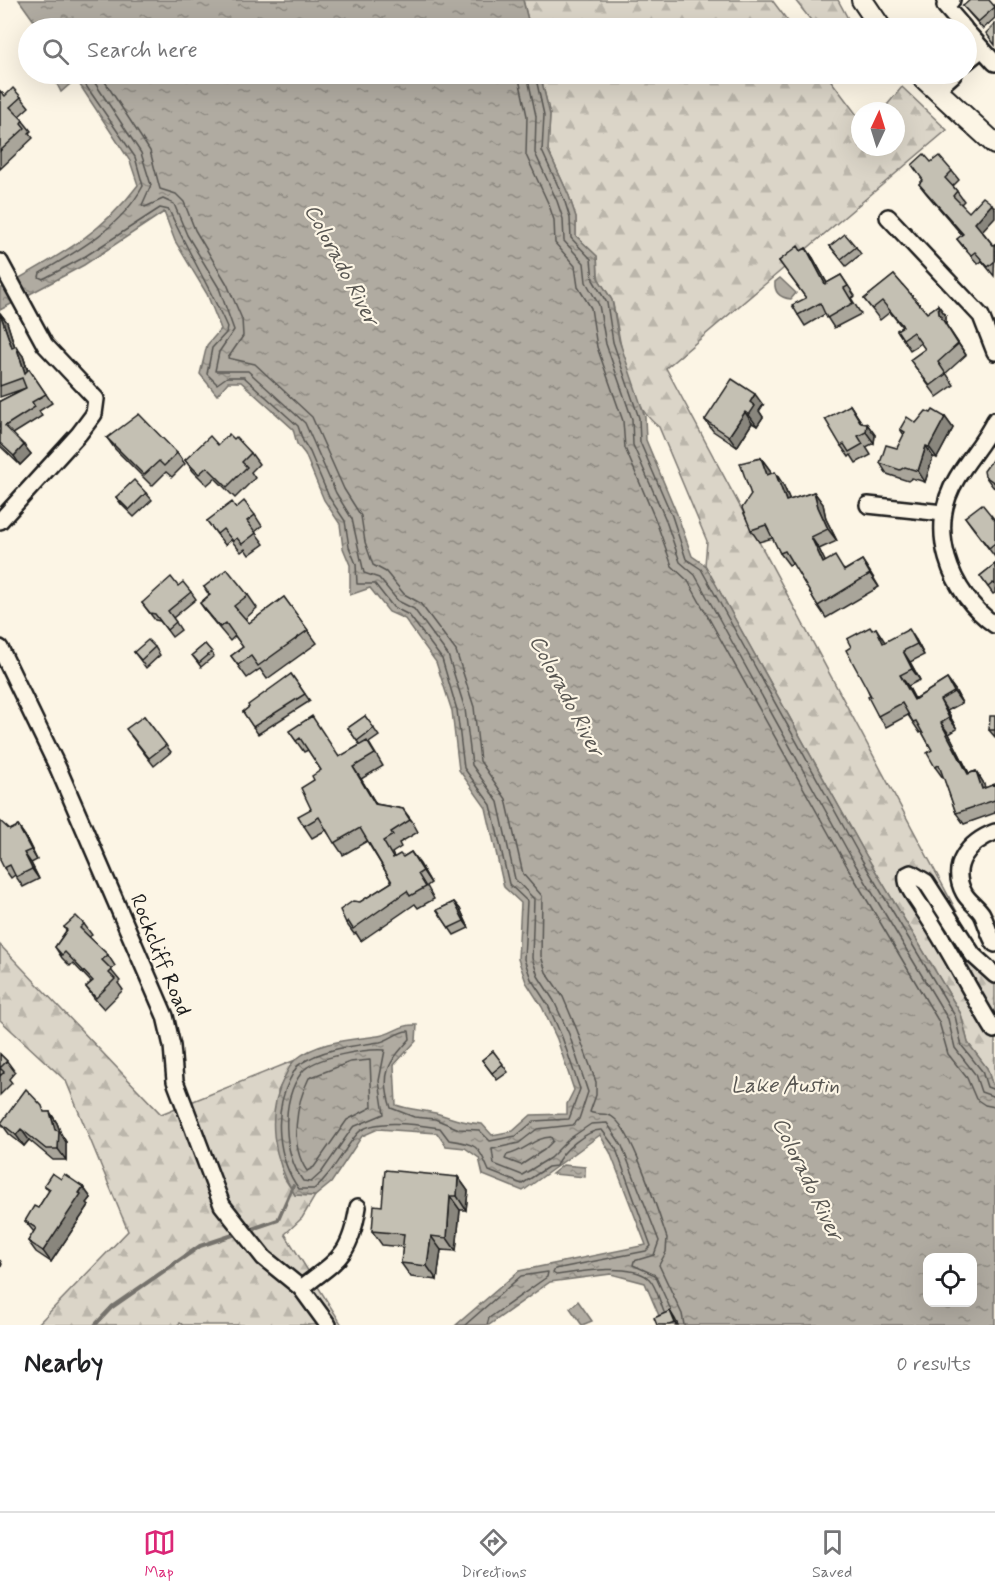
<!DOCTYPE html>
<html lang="en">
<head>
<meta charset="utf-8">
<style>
	:root { --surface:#fff; --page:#f2f2f2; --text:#202124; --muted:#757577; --line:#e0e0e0; --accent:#db2777 }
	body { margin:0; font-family:Mynerve,sans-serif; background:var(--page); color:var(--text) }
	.controls { position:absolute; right:18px; bottom:18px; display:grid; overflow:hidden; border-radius:12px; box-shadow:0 6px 24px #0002 }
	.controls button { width:54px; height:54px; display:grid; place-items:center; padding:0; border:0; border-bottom:2px solid var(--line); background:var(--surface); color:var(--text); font:30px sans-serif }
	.compass { position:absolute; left:851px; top:102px; width:54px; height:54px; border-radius:50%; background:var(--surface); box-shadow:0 6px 24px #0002; rotate:4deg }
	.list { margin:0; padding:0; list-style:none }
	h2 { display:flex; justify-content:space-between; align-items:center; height:78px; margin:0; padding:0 24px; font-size:26px }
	h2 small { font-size:20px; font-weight:400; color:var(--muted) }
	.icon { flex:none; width:33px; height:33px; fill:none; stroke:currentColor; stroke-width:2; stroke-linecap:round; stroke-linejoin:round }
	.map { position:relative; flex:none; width:995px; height:1325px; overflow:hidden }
	.search { position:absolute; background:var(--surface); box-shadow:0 6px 24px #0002; left:18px; right:18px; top:18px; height:66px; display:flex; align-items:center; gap:15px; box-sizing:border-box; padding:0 21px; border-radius:33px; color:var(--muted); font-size:22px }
	.sheet { height:186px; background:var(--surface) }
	nav { display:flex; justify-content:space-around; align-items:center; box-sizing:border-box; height:84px; border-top:2px solid var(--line); background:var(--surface); font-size:16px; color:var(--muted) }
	nav a { display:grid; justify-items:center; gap:3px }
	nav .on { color:var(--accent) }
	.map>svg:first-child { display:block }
	.forest { fill:url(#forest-firs); stroke:#7c7872; stroke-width:1.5 }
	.water { fill:url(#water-ripples); stroke:#75726c; stroke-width:1.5; fill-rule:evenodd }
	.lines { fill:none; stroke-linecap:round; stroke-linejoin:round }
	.shore { stroke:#575551; stroke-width:1.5 }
	.stream { stroke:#75726c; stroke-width:4 }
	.minor-casing { stroke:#1c1c1c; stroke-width:20 }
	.major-casing { stroke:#1c1c1c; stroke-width:24 }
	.minor { stroke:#fcf5e5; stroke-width:15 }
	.major { stroke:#fcf5e5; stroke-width:20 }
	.wall { fill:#a9a59a; stroke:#1c1c1c; stroke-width:1.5 }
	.shaded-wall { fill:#89867d; stroke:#1c1c1c; stroke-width:1.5 }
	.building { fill:#c4c0b3; stroke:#1c1c1c; stroke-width:1.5 }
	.labels { text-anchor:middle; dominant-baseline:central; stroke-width:4.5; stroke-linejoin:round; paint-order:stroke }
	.street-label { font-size:21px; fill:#1c1c1c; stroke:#fcf5e5 }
	.water-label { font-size:22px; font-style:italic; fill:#575551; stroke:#fcf5e5 }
</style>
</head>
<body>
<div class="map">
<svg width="995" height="1325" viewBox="0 0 995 1325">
	<defs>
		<pattern id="forest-firs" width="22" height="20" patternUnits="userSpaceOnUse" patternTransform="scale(1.5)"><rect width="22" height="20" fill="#dbd5c8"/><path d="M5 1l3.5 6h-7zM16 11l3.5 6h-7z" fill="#bbb6ab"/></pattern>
		<pattern id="water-ripples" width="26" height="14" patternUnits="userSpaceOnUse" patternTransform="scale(1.5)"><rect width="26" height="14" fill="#b0aba1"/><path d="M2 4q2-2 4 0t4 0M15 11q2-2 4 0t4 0" fill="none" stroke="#8e8a82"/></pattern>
	</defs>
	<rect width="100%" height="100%" fill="#fcf5e5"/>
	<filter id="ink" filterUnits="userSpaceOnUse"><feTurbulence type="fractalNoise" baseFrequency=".0167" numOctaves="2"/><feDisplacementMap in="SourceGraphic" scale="12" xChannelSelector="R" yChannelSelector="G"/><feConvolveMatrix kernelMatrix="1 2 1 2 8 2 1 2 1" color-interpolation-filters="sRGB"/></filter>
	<g filter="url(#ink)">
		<g class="forest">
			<path d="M523,0H772L793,28H530Z"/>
			<path d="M795,0H838L853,28H817Z"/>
			<path d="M540,74H826L860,119V147H896V132L903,126L896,117V111H892L887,105L902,87L947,130L666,368L995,983V1093L987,1068L968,1043L961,1014L867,857L705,565L707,541L659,427C624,401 622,344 613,304C611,295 603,288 599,279C597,273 598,264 597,256L576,236V217L569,196L548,150L550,115Z"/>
			<path d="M0,945L161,1114L293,1061L278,1091L281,1164L283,1176L295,1195L315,1196L302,1218L285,1234L342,1325H183L180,1323L177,1325H37L128,1231L66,1081L0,1020Z"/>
		</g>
		<g class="water">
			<path d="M19,0H523L530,28H39Z"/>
			<path d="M52,74H540L550,115L548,150L569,196L576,217V236L597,256L598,278L612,300L619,340L645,417L646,440L677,514L692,556L705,565L867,857L961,1014L968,1043L987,1068L995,1093V1325H663L645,1283L611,1274L550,1282L489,1325H456L519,1271L646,1245L610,1152L600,1135L523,1191L483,1175L479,1158L465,1148L446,1146L437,1133L378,1129L362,1136L331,1183L315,1196L295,1195C273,1160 265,1114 285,1076C288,1071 290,1064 295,1060C318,1041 351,1040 378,1036C394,1034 399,1024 417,1025L416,1041L394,1065L396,1105C410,1110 425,1110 439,1114C454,1119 466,1123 482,1124L492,1135L513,1131L531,1115L567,1114V1104L574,1090L557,1039L542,1007L526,982L518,959L521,903L504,887L486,808L459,770L452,711L436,662L405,619L389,612L370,588L350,595V565L343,548L340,524L324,500L305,454L297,444L293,429L241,382H228L217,395L200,374L207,345L221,329L207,294L175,241L164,212L84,265L0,310V289C53,259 101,235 138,185L130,161L76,79L61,92ZM928,1258H972V1302H928Z"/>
			<path d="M780,278L796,293L791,299C781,298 774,293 775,282Z"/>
			<path d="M563,1165L585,1167V1177L552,1174Z"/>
			<path d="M578,1301L592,1321L582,1325L570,1308Z"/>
		</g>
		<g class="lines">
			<g class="shore">
				<path d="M78,74L135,157L143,186C122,226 78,251 40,273L39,277L43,279L81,259L160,208L169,210C187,250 209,286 227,327L226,333L212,348L207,374L217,384L227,377H244L298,426L303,441L310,452L329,497L345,521L349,547L356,564L357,584H375L393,607L409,615L442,659L457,710L464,768L491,805L509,884L527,901L524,959L531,979L548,1005L562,1037L580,1089L569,1119L534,1121L516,1136L490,1141L479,1130L459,1129L435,1119L414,1117L391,1108C380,1074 388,1063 410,1039L409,1031C399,1030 390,1040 380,1042C352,1046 324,1048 300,1064C295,1067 293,1074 290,1079C273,1112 277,1159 299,1189H314C333,1173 342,1152 357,1134C371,1117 420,1125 440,1128L449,1140C478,1144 478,1146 489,1171L522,1184L548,1167L556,1166C560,1152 588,1129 602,1130L616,1149L651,1246L646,1251L555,1269L553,1273L556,1275C578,1272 630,1263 648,1278C656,1284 660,1303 664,1312"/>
				<path d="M89,74L141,153L151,185L142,205L145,207L163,199L174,204L187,235L219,288L234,330L219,352L215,371H248L305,423L336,493L352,519L364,573L379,578L398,601L414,609L448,655L465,709L472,765L498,802L515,879L534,899L532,958L538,976L554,1001L569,1034L588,1092L579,1119L573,1125L537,1129L519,1143L492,1149L494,1164L522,1175L550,1158L569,1139L591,1124L607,1123L622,1146L659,1241L654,1255L634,1261L633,1265L655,1275L671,1310"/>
				<path d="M100,74L150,151L160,189L176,194L184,202L195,230L227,284L242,319L243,336L228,358L255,364L312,417L344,489L361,516L365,542L373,565L386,572L404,594L420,603L456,651L474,707L480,761L506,799L523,874L542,896L541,956L546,972L563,997L577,1030L596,1082V1095L590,1112C597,1116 607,1111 615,1119C634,1135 658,1212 667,1238L666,1252L659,1265L682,1314L684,1325"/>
				<path d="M518,74L527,116L526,155L549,205L554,220L555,243L575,266L578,287L591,308L597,347L623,421L625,448L656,521L672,566L688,581L848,868L939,1022L948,1054L967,1078L976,1099L985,1105L995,1107"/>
				<path d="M527,74L536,116L535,153L557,201L563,219L564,241L584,263L586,282L599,305L606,344L632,419L633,445L665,518L680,562L695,575L855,864L948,1019L955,1048L975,1074L981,1092L995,1097"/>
				<path d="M535,74L544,115L542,151L564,199L570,218L571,238L591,259L593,280L607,303L613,342L639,418L640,442L672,516L686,559L701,569L862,860L955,1016L962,1046L982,1071L987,1087L995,1090"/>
				<path d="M385,1050L379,1081L384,1114L353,1127L321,1173L311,1182L303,1181C283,1153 280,1101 302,1072C315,1056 366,1049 385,1050Z"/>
				<path d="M370,1060L372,1107L347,1120L314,1167L307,1171C289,1145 296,1104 309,1078L350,1062Z"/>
				<path d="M551,1137L553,1141L544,1150L521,1165L505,1159L507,1155C525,1151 535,1137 551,1137Z"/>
				<path d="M465,1325L521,1276L548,1272L547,1277L489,1318L487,1325"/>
			</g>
			<g class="stream">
				<path d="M246,1231L278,1220L293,1186"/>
				<path d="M95,1325L112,1307L200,1246L239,1233"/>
			</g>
			<defs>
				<g id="minor">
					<path d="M952,0L945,6L964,28"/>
					<path d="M966,31L995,63"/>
					<path d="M966,62L982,49"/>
					<path d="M936,90L954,74"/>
					<path d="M888,217L981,316L995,352"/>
					<path d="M0,262L45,345L96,399L94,414L79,434L0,521"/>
					<path d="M995,420C985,441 969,458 957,478C926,528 949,593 995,625"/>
					<path d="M868,505L943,513"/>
					<path d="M0,648L58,768L165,1016L172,1046L175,1081L222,1205L264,1258L301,1288L328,1325"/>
					<path d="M995,832C969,842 949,865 964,893C968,901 978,907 982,914C987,924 989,935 995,944"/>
					<path d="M994,1030C969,990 949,948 922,908C916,898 905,886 907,875L911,873L926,882L973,955L995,975"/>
					<path d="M301,1288C339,1259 350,1256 358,1207"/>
				</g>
				<g id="major">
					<path d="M862,0L881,28"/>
					<path d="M919,74L995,144"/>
				</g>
			</defs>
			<use href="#minor" class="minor-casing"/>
			<use href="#major" class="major-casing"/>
			<use href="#minor" class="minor"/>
			<use href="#major" class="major"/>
		</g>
		<g class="wall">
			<path d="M963,6L995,7V18L983,29Z"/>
			<path d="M0,91L5,96L21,97L29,107L19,116L31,131L29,133L33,138L0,169Z"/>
			<path d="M931,162L952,171L959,180L953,186L964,201L961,204L993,245L995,244L994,276L982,261L978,264L964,248L957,239L962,235L926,193L919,184L922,181Z"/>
			<path d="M830,246L856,247L861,254L846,266Z"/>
			<path d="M806,248L813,258L827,283L841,275L855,296L851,298L861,314L834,328L825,314L805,326L798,315L806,298L779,261L801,251Z"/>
			<path d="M894,275L927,313L938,305L946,316V325L966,355L946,373L954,385L937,397L910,360L925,349L921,343L910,350L897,330L902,327L890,312L880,320L864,299Z"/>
			<path d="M0,313L7,322L15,347L23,356L28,370L29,369L52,403L39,411L42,416L13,434L31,454L20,465L1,447H0V401L26,388L0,397Z"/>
			<path d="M763,405L759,411L763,417L757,426L752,423L737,447L713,431L705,420Z"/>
			<path d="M850,405L862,423L867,424L875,435L874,443L866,447L871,455L856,463L851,455L849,457L841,446Z"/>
			<path d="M931,413L945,417L953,428L937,458L933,457L925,482L912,478L908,481L887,474L880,463L897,448L904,435L900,429L916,423Z"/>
			<path d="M107,438L177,453L185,464L172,477L166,472L152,486L115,449Z"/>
			<path d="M234,439L251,453L259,464L251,472L255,478L235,498L215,478L207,485L193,471L185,460L218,445Z"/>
			<path d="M995,456V488L993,487L985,476Z"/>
			<path d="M761,458L770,470L771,474L783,484L790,500L814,492L823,504L826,519L837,541L819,549L825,562L845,570L862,560L879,587L826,618L818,606L793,563L789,565L780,553L773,538L759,542L751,530V495Z"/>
			<path d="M146,493L152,500L134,517L121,504L116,497Z"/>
			<path d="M236,508L255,515L262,526L255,532L264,544L249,555L245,549L241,552L231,540L225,545L207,521Z"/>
			<path d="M965,517L995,520V557L973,528Z"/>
			<path d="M995,564V593L993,594L980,576Z"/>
			<path d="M178,586L191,592L196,599L173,618L181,630L172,637L160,621L155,620L142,603Z"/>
			<path d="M204,587L248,595L257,608L245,619L249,623L284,597L317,643L267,679L260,669L247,678L231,656L243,647L235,636L230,641L209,616L200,603L209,595Z"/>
			<path d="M876,628L885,642L916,640L924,655L910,662L920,680L908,686L915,699L947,679L955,690L962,703L947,711L957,729L949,734L969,773L976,771L983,782L985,788L995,784V813L964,824L956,813L944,778H943L935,767L932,750L922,732L920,733L908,715L886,727L878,716L851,647Z"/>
			<path d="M205,644L214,656L201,667L192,655Z"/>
			<path d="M155,647L160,655L146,668L134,652Z"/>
			<path d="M291,674L310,701L258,734L243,712Z"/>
			<path d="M144,716L171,752L154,766L131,736Z"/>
			<path d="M365,716L379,736L369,743L383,766L361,779L376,804L403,809L412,821L418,832L399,843L401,847L392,853L394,857H403L411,852L431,883L427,886L434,899L418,908L415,904L361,941L356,933L354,934L346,923L360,902L392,882L367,841L343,855L326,830L312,838L304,826L311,809L314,780L321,770L308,750L304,752L289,731L340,757L360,745L348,728Z"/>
			<path d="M995,716V737L989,730Z"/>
			<path d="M18,826L25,836L37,860L31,863L39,879L23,887L15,875L11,878L4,868L10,830Z"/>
			<path d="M454,902L460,909L469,928L454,935L437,910Z"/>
			<path d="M84,924L92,935L89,937L108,955L115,966L111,970L120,981L118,983L123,990L104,1009L94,998L86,987L91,982L73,963L70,966L62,958L55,947L66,931L64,927Z"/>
			<path d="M493,1051L508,1072L497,1080L482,1060Z"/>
			<path d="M0,1054L7,1061L15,1072L9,1079L12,1083L0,1095Z"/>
			<path d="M47,1112H50L57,1123L61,1134L66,1142V1160H53L29,1140L24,1146L9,1134L1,1123Z"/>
			<path d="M458,1177L468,1191L466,1210H460L456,1251L441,1250L437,1280L411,1277L401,1263L403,1247L382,1245L372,1231L382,1206Z"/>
			<path d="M61,1179L83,1187L91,1198L87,1203L89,1205L51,1262L36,1252L28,1241L34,1232L25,1221L38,1208L49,1191L44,1185Z"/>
		</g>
		<g class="shaded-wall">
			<path d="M992,204L995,209V217L981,232L975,223Z"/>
			<path d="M806,248L813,258L833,294L825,284Z"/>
			<path d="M938,305L946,316V325L966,355L939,314Z"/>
			<path d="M0,313L7,322L18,357L12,348Z"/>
			<path d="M16,346L23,356L31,382L25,373Z"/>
			<path d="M755,394L763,405L759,411L763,417L757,426L749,415L750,402Z"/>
			<path d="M850,405L866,430L867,424L875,435L874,443L866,432Z"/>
			<path d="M745,412L752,423L737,447L729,436Z"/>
			<path d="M945,417L953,428L937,458L929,447Z"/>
			<path d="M24,445L31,454L20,465L14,456Z"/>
			<path d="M926,446L933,457L925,482L918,471Z"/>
			<path d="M761,458L770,470L775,487L767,475Z"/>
			<path d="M775,472L783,484L795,514L786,501Z"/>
			<path d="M814,492L823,504L826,519L837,541L828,529L818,507Z"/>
			<path d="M811,537L819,549L832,575L823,563Z"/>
			<path d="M862,560L870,572L879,587L870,574Z"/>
			<path d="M909,629L916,640L924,655L917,644Z"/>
			<path d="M903,651L910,662L920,680L912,669Z"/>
			<path d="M900,675L908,686L921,711L914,700Z"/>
			<path d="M947,679L955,690L962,703L954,692Z"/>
			<path d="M940,700L947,711L957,729L949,718Z"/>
			<path d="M941,723L949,734L975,785L968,774Z"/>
			<path d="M353,767L361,779L383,816L375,804Z"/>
			<path d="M976,771L983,782L990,800L982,789Z"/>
			<path d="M18,826L25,836L37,860L31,850Z"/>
			<path d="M411,852L420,864L431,883L423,871Z"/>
			<path d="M24,853L31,863L39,879L32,869Z"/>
			<path d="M454,902L460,909L469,928L464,921Z"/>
			<path d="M50,1112L57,1123L61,1134L66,1142V1160L58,1149L55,1130Z"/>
			<path d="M21,1129L29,1140L24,1146L16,1135Z"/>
			<path d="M458,1177L468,1191L466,1210L457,1196Z"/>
			<path d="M83,1187L91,1198L87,1203L89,1205L51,1262L43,1251Z"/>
			<path d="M450,1196L460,1210L456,1251L447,1238Z"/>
			<path d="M431,1236L441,1250L437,1280L427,1266Z"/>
			<path d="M0,1260L2,1264L0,1269Z"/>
			<path d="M670,1311L675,1319L678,1325H676L675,1323Z"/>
		</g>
		<g class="building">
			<path d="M970,0H989L995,7L978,22L963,6Z"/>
			<path d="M995,24V45L986,33Z"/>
			<path d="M13,88L21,97L10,107L23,120L21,123L25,128L0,151V91L5,96Z"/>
			<path d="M924,154L931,162L939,156L952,171L945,178L957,191L953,196L969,212L983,197L992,204L975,223L993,245L995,244V261L988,267L975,252L971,255L957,239L963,234L919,184L923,180L912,165Z"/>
			<path d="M845,234L856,247L841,259L830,246Z"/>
			<path d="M798,246L801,251L806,248L825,284L841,275L848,286L844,288L853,303L827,318L820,303L798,315L792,305L806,298L779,261Z"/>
			<path d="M894,275L927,313L938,305L939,314L958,344L938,362L946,374L930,386L910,360L925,349L913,332L903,339L897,330L903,326L882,301L872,309L864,299Z"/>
			<path d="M0,313L12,348L16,346L25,373L29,369L46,394L32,402L35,407L5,426L24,445L14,456L0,443V401L26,388L22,378L0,386Z"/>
			<path d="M732,379L755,394L750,402L755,406L749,415L745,412L729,436L705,420Z"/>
			<path d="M850,405L861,423L867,424L866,432L858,436L863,444L849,452L844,444L841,446L825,419Z"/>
			<path d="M933,410L945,417L929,447L926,446L918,471L905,467L900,470L880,463L886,445L897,448L905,432L900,429L907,417L916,423L926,411L931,413Z"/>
			<path d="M139,414L177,453L164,466L159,461L144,475L107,438Z"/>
			<path d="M229,434L234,439L236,437L251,453L242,462L247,467L227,487L207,467L199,474L185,460L210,436L218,445Z"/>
			<path d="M995,456V483L985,476L984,471Z"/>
			<path d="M761,458L767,475L775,472L786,501L814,492L818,507L828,529L811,537L823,563L835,556L844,571L862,560L870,574L818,606L785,551L780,553L766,525L751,530L742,508L751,495L740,463Z"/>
			<path d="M134,480L146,493L129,510L116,497Z"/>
			<path d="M244,501L255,515L247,521L256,533L242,544L237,538L233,541L223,529L217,534L207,521L232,502L236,508Z"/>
			<path d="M982,504L995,520V543L989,548L965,517Z"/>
			<path d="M995,564V585L993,583L988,587L980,576Z"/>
			<path d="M227,569L248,595L234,606L249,623L284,597L308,630L258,666L251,656L238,665L231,656L243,647L226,623L220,627L200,603L210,595L204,587Z"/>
			<path d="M171,577L178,586L183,582L191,592L168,611L176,622L167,630L155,614L150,613L142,603Z"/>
			<path d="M870,627L872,630L876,628L883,643L909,629L917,644L903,651L912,669L900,675L914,700L947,679L954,692L940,700L949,718L941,723L968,774L976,771L982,789L995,784V800L956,813L939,765L935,767L927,753L932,750L916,721L913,722L902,703L878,716L868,697L871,696L846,650L851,647L847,639Z"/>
			<path d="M148,640L155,647L141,660L134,652Z"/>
			<path d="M205,644L212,652L199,663L192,655Z"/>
			<path d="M291,674L305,694L253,727L243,712L249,707L248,705Z"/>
			<path d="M144,716L166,745L149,758L126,729Z"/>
			<path d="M312,716L339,757L367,741L375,754L353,767L375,804L403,809L410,820L391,832L393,835L383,841L393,858L400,854L403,857L411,852L423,871L418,874L426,887L410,896L407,891L353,929L348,921L346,923L340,910L353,901L360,902L392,882L360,828L334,843L319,817L304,826L298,816L311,809L301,788L314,780L312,776L321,770L300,738L296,741L289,731Z"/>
			<path d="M365,716L374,728L357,741L348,728Z"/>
			<path d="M990,716H995V730H989Z"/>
			<path d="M0,821L10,830L18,826L31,850L24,853L32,869L16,877L10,865L4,868L0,860Z"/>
			<path d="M454,902L464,921L449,928L437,910Z"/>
			<path d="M76,916L84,924L80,928L108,955L102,960L112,970L109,973L115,979L96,998L86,987L93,981L65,952L62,955L55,947L67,930L64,927Z"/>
			<path d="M493,1051L503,1064L492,1073L482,1060Z"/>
			<path d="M0,1054L7,1061L0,1068L4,1072L0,1076Z"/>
			<path d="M26,1089L42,1106L44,1112H50L55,1130L59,1131L58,1149H46L21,1129L16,1135L1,1123Z"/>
			<path d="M385,1170L458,1177L457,1196H450L447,1238L431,1236L427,1266L401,1263L404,1234L372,1231L374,1205L382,1206Z"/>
			<path d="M52,1173L61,1179L64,1174L83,1187L79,1193L81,1194L43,1251L28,1241L36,1228L25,1221L34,1206L38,1208L50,1189L44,1185Z"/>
			<path d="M670,1311L675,1323L669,1325H657L654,1318Z"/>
		</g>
	</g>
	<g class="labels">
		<g class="street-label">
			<text transform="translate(160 955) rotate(68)">Rockcliff Road</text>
		</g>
		<g class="water-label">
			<text transform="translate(341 265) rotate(62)">Colorado River</text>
			<text transform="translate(566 696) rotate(62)">Colorado River</text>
			<text x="785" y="1086">Lake Austin</text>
			<text transform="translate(807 1179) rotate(64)">Colorado River</text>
		</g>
	</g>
</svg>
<div class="controls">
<button><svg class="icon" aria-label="locate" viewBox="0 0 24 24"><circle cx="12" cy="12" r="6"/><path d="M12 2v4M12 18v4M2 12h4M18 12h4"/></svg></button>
</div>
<svg class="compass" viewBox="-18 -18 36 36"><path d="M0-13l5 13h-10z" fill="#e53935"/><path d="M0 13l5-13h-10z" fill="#757577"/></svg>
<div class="search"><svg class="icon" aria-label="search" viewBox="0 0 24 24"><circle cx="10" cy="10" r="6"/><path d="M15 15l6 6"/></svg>Search here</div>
</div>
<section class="sheet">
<h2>Nearby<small>0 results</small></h2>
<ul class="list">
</ul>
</section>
<nav>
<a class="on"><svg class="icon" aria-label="map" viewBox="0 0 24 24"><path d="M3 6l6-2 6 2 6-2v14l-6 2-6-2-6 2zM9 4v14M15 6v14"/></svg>Map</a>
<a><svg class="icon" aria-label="directions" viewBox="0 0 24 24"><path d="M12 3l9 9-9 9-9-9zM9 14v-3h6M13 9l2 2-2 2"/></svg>Directions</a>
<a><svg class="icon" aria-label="saved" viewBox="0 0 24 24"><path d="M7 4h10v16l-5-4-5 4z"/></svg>Saved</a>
</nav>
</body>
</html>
